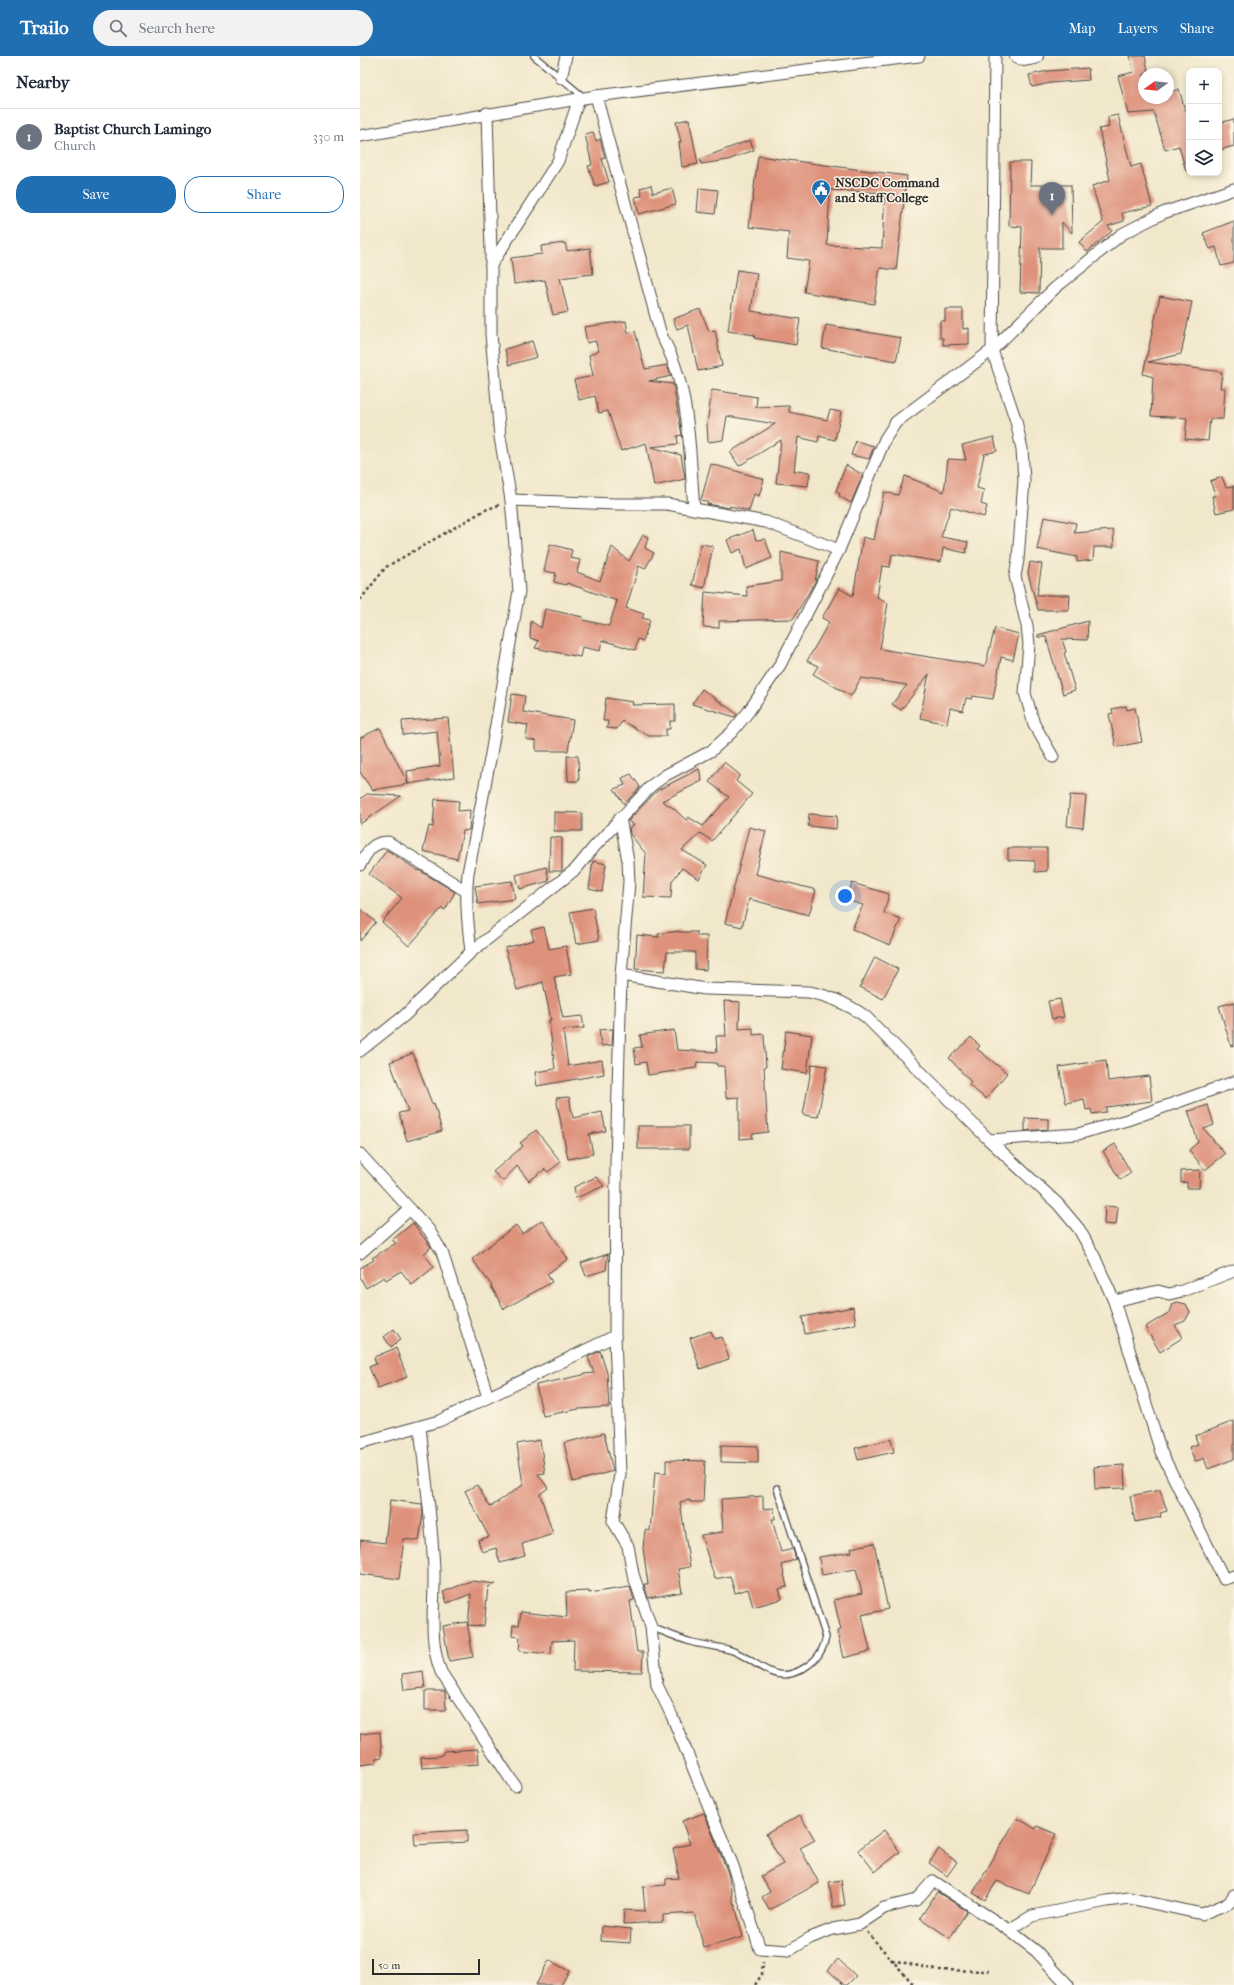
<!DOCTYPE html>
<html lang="en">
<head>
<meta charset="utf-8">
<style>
	:root { --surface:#fff; --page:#f2f2f3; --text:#1f2937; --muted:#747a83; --line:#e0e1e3; --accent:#1f6fb2 }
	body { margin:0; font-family:"IM FELL French Canon",serif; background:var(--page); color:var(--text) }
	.controls { position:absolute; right:12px; top:12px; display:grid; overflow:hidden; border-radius:8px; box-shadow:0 2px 6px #0003 }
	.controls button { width:36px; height:36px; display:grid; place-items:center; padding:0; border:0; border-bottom:1px solid var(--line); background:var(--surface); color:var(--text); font:20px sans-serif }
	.compass { position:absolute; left:778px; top:12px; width:36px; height:36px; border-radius:50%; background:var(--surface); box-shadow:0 2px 6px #0003; rotate:255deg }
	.scale { position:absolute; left:12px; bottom:10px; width:108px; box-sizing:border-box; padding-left:4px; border:2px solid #2b2b2b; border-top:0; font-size:11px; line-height:14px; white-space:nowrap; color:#2b2b2b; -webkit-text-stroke:3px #fcf5e5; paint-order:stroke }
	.you { position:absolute; left:485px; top:840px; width:14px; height:14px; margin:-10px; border:3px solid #fff; border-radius:50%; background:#1a73e8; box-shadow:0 0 0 6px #1a73e833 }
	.badge { display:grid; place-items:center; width:26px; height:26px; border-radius:50%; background:var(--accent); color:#fff; font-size:13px; font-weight:700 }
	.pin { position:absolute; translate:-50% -33px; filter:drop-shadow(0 1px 2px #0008) }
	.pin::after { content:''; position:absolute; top:21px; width:14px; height:12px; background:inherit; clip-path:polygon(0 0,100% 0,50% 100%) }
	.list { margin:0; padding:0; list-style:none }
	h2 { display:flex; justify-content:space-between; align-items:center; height:52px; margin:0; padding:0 16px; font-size:17px }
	h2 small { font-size:13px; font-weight:400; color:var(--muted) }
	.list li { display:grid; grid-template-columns:26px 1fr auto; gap:12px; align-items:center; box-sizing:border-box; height:56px; padding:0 16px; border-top:1px solid var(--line) }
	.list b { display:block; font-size:15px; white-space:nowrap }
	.list p { margin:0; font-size:13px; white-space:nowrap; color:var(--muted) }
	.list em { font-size:13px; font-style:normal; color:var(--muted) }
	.actions { display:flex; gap:8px; padding:12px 16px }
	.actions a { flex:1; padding:9px 0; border:1px solid var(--accent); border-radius:16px; text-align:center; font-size:14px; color:var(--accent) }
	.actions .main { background:var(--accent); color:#fff }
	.icon { flex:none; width:22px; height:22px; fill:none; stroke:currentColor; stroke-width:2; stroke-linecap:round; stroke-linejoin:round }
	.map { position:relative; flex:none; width:874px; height:1929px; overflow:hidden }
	header { display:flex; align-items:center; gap:24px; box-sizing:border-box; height:56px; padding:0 20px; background:var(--accent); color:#fff }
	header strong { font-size:19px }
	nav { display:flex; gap:22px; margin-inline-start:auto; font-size:14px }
	.search { width:280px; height:36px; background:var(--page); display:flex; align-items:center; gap:10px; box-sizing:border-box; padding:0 14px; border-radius:22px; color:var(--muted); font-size:15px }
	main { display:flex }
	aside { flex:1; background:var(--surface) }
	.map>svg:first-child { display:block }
	.building { fill:#de927c; fill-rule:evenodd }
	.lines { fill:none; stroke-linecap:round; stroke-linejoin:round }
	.service-casing { stroke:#494743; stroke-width:8 }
	.minor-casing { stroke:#494743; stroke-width:13 }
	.secondary-casing { stroke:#494743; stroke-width:18 }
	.path { stroke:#494743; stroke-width:2.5; stroke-dasharray:3 3; stroke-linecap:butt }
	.service { stroke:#fff; stroke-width:5.5 }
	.minor { stroke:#fff; stroke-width:11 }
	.secondary { stroke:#fff; stroke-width:16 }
	.labels { text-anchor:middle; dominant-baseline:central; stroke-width:3; stroke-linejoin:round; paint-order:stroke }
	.poi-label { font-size:13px; font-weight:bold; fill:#2b2b2b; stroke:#fcf5e5; text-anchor:start }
</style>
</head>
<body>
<header>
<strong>Trailo</strong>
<div class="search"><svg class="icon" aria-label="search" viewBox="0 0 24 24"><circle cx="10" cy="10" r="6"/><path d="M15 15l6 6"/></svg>Search here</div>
<nav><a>Map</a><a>Layers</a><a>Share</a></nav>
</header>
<main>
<aside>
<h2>Nearby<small></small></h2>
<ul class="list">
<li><span class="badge" style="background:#6b7280">1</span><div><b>Baptist Church Lamingo</b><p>Church</p></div><em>330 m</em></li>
</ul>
<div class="actions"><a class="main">Save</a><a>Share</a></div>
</aside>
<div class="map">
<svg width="874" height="1929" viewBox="0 0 874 1929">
	<rect width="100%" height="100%" fill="#fcf5e5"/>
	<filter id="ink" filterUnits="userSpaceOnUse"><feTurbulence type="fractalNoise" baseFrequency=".025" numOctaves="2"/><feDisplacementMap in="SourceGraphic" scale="8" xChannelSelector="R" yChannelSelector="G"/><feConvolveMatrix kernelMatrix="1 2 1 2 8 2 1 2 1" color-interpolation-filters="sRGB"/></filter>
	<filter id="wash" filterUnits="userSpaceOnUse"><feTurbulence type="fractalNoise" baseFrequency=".012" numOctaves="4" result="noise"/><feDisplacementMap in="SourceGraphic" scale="16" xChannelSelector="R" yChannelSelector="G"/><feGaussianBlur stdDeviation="0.9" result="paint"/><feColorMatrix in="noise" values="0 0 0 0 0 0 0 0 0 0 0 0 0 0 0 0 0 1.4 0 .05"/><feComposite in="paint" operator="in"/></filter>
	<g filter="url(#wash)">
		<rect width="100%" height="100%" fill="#f1e7cb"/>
		<g id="blocks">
			<g class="building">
				<path d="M770,0H785L789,18H784V42H808V37L819,33L825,54L829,53V115H826L819,90L805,94L794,56L768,58L758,20L774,16Z"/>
				<path d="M728,12L729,24L690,27L672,31L669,19L688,15Z"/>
				<path d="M758,59L771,111L781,108L792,150L762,157L764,165L748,170L752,175L727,196L719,186L743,166L732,130L750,124L739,73L749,71L748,61Z"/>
				<path d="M329,63L338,108L322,111L319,86H321L316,66Z"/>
				<path d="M874,63V90L859,94V67Z"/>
				<path d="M233,76L236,85L240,83L245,102L242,103L249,126L235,130L228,110L232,109L225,78Z"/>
				<path d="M390,84L394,94L368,104L341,108L340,103Z"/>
				<path d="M398,100L547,120L536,214L520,212L514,248L444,236L449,205L427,202L429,176L389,171ZM470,134L525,137L522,192L467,189Z"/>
				<path d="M650,106H671L670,129H711L712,177L702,166V192H680L679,237L660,236L662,171L649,170Z"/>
				<path d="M291,129L293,137L312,132L316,148L279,158L275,141L282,140L280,132Z"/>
				<path d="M339,132L358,134L355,158L337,156Z"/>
				<path d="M874,165V207L861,210L856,191L850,193L843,177Z"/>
				<path d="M205,187L207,195L230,192L233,218L200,222L208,256L193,259L185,224L154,228L151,202L182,198L181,190Z"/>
				<path d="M377,214L397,217L391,255L440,263L436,289L394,282L395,279L368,275Z"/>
				<path d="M800,240L832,246L821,298L788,306L862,316L860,332H865L863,363H850L848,385L825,383L827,362L791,360L793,321L783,318Z"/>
				<path d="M340,253L349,275L355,274L362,310L338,315L328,269L317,273L313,263Z"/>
				<path d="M585,253H603V273L609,272V288L583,289V282H580V265H585Z"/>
				<path d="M266,265L268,277L275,275L285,313L307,309L311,320L289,325L313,328L322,379L317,380L318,388L291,391L321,399L325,423L294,430L286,387L261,395L248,355L239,357L235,340L219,344L214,324L233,320L229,299L239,295L235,285L227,287L224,271Z"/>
				<path d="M466,269L541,282L536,305L462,292Z"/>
				<path d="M172,285L177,301L149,309L145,293Z"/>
				<path d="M352,334L397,341L396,351L429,350V356L467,364L470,354L481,356L475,384L459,380L458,386L438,381L434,415L450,416L448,430L416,427L421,384L379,410L370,396L415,368L367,360L363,384L348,386L347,368Z"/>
				<path d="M634,381L637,395L624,398L617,432L624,434L621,448L627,450L624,461L591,451L581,481L608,486L606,497L583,492L581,506L532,498L530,511L522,510L517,541L528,547L520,593L625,610L635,572L659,578L653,604L641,601L633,643L613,640L612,643L606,642L603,655L590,652L587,668L560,662L569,618L541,654L532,648L547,629L501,622L491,640L453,618L458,610L447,605L469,566L462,562L479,532L493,540L503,481L514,484L524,436L538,439L545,420L584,436L588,403L606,404L602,389Z"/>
				<path d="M496,385L514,390L509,403L491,399Z"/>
				<path d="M351,408L404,423L399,440L394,438L389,455L370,450V452L347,448L348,446L341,444Z"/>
				<path d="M486,409L503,419L491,447L479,440L480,438L476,435Z"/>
				<path d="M862,421L866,431L874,430V453L856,457L852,440H856L850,425Z"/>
				<path d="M684,461L716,467L714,477L753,474L754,491H734L733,504L717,506V501L677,493Z"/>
				<path d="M393,474L396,484L405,483L412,502L386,513L381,493L372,497L367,484Z"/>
				<path d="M283,479L288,481L285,492L294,497L285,513L279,510L266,552L284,558L282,562L290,564L283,585L278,583L275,594L242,584L240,595L222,591L220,601L175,592L179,585L170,582L171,565L181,572L185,553L223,561V564L249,570L257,545L207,527L206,529L194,526L196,517L184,515L190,488L212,494L210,502L220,504L217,516L240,525L252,491L269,505Z"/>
				<path d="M341,488L353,490L344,532L332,529Z"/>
				<path d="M421,496L459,505L455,526L433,563L359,565V572L343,571L345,536L387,540L386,530L421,525Z"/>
				<path d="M670,506L682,508L677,539H710L709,554H678L668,517Z"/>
				<path d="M728,565L727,584L702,583L706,596L704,597L715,634L703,638L686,581H678V579Z"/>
				<path d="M342,633L377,658L375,661L332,648Z"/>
				<path d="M152,638L165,640L163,656L213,664L208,695H176V685L166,683L168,669L148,666Z"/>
				<path d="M246,642L273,646L272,649L315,648V665H310V673H306V680H289L262,665L257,673L247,672L248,665H243Z"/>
				<path d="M766,650L767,654L775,652L782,686L756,691L749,658L753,657L752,653Z"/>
				<path d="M88,662L94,721L48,728L47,715L80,710L77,675L43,679L42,665Z"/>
				<path d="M20,672L48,728L12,734L0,716V682Z"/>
				<path d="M207,700H218L219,725H208Z"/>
				<path d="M364,706L380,719L376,725L392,738L352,785L340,777L322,794L347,809L339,823L322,812L312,825L311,842L283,841L286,798L270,778L269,772L274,769L268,765L298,734L339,713L342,725L302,745L313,752L326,764L328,761L343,770L369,741L349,726Z"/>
				<path d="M271,718L280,731L264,748L254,733L265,729L262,722Z"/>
				<path d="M7,738L41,740L0,768V743Z"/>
				<path d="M710,739L726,740L723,772L707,770Z"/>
				<path d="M75,743L99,745L98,755L110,754L109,774L103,775L97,803L63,795L69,770L73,771Z"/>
				<path d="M194,756L222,757V775H194Z"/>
				<path d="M449,758L477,760L476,773L448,770Z"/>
				<path d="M389,771L406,775L395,818L456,834L449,859L389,843L382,871L365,867Z"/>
				<path d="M190,781L202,782V815H189Z"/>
				<path d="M648,792H687V815L675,816V805L648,804Z"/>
				<path d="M27,794L59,815V814L95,836L85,854L82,852L49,890L22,866L42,842L9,818Z"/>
				<path d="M233,805L246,808L242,836L229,833Z"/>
				<path d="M186,811L189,825L160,833L156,819Z"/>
				<path d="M152,825L155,843L118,848L115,830Z"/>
				<path d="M492,827L529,838L524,857L541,863L530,889L492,873L503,849L486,844Z"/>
				<path d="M233,852L239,884L216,888L210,856Z"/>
				<path d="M0,853L16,866L0,885Z"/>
				<path d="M184,871L189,893L206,890L211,918L194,921L203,962L222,960L224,972L203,974L208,1010L242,1004L244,1018L177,1030L175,1016L195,1013L189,964H191L183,926L157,934L145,892L174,884L171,874Z"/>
				<path d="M319,875V876H337V880H347L346,914L335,913V896H307L305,915L275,913L277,879L299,881L298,878Z"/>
				<path d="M515,901L538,913L523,943L500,931Z"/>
				<path d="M700,943L704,961L692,963L688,945Z"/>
				<path d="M364,945L380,946L379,973L393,972V979L404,978L406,1011H404L408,1076L392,1078L393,1082L379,1083V1041L366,1042L364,1010H357V1007L337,1006L336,1012L288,1019L286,1006L276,1008L274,992L282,991L280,979L314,974L317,994L357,996L356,980H366Z"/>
				<path d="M874,946V989L871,990L859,950Z"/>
				<path d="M253,973L252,989L241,990L239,974Z"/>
				<path d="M426,975L452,979L447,1017L421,1013Z"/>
				<path d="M611,981L620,990L617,993L647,1017L626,1043L609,1029L611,1026L589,1002Z"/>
				<path d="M53,997L72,1048L74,1047L82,1075L47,1085L39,1057L48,1055L30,1006Z"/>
				<path d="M746,1004L748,1025L789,1020L792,1045L746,1051V1056L732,1058L731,1053L726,1054L724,1043L706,1047L699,1011Z"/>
				<path d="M452,1008L467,1010L458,1061L443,1059Z"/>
				<path d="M209,1041L213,1062L242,1056L246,1075L229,1078L233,1098L208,1103L196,1042Z"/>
				<path d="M848,1049L854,1069L844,1073L865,1098L845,1114L829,1094L838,1086L828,1054L830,1055Z"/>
				<path d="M665,1062L688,1063V1073L665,1075Z"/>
				<rect x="278" y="1070" width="51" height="23"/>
				<path d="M176,1074L201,1106L188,1116L185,1113L169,1125L157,1110L143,1125L133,1116L163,1090L160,1087Z"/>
				<path d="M755,1088L771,1117L760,1124L743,1095Z"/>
				<path d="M840,1114L839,1132H827V1126L821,1127V1115Z"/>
				<path d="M236,1121L244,1130L216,1142L214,1131Z"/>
				<path d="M745,1150L758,1151L756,1169L744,1168Z"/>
				<path d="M182,1164L208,1203L187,1218L192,1226L144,1253L131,1230H132L112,1203L156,1169L162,1178Z"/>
				<path d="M53,1167L71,1191L64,1198L74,1211L52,1229L41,1215L26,1224L24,1221L6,1232L0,1221V1212L14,1204L12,1202L36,1187L32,1184Z"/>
				<path d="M248,1198L246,1214L226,1220L221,1207Z"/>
				<path d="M817,1246L826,1248L830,1256L825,1265L815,1269L822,1282L800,1296L785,1271L810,1256L813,1248Z"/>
				<path d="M493,1251L496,1268L445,1278L442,1261Z"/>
				<path d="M34,1273L41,1283L31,1291L24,1281Z"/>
				<path d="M351,1275L354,1283L362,1281L369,1303L340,1313L330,1282Z"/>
				<path d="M36,1292L47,1321L18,1332L9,1311L16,1308L14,1301Z"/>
				<path d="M240,1295L247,1317L249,1351L219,1353L183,1360L176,1329L223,1319V1318L234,1317L228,1301Z"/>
				<path d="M874,1365V1403L848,1413L844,1402L835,1406L829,1391L838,1388L835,1380Z"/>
				<path d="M244,1377L253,1415L213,1426L204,1387Z"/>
				<path d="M531,1383L534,1396L498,1404L495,1392Z"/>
				<path d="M180,1384L185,1417L178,1418L188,1432L180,1438L193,1478L162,1488L165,1500L140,1507L136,1492L122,1496L118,1484L129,1481L105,1435L117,1429L130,1451L163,1429L157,1388Z"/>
				<path d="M361,1389L398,1390V1407L361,1406Z"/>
				<path d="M306,1404L345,1405L343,1446H330V1444L320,1446L330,1511L318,1513L322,1536L288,1542L284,1528H288L283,1492L285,1474L290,1475L295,1416L306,1417Z"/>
				<path d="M764,1409L765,1432L735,1433L734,1411Z"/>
				<path d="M800,1434L807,1455L800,1457L801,1461L775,1466L770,1440Z"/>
				<path d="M403,1440V1453L414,1452L415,1463H412L421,1496L433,1493L436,1503L422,1509L427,1531L419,1533L422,1543L393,1551L388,1533L375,1537L370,1520L355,1523L341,1479L363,1476L361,1443Z"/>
				<path d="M30,1444L62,1448L63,1458L59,1485L44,1483L39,1523L0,1518V1484L25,1487Z"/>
				<path d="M514,1487L528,1553L502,1559L510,1595L483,1602L477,1575L481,1574L474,1544L502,1537L496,1513L462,1519L459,1501L492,1496L491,1492Z"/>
				<path d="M111,1525L136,1528L128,1531L124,1570L108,1569L111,1538L87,1547L83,1536Z"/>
				<path d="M270,1531L274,1544L270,1545L277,1596H283L282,1616L213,1615L214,1584L192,1585L191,1598L159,1595L160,1581L152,1580L153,1569H159L161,1556L207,1561L206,1536L229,1535V1537Z"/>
				<path d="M107,1566L113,1601L89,1605L83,1570Z"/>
				<path d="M63,1615L65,1632L44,1634L42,1618Z"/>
				<path d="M65,1635H85L86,1654H65Z"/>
				<path d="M20,1676L22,1701L16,1702V1707L0,1709V1678Z"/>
				<path d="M118,1693L119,1708L62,1712L61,1701L80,1700L84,1698V1695Z"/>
				<path d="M344,1757L368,1817L374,1850L375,1849L383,1881L344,1892L334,1857L303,1859V1866L263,1868L264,1854L285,1855L283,1831L306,1829V1823L319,1822L313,1792L330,1788L322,1765Z"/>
				<path d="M440,1759L455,1784L440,1792L459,1827L409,1854L402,1841L410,1836L401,1820L423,1808L406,1778Z"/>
				<path d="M657,1762L676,1773L677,1770L696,1778L669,1838L637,1825L625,1844L613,1837Z"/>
				<path d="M107,1774V1786L55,1789L54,1777Z"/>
				<path d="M524,1774L540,1796L515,1816L498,1794Z"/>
				<path d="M579,1793L597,1806L587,1820L569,1807Z"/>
				<path d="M481,1824L485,1849L473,1851L469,1826Z"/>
				<path d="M577,1836L607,1855L590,1882L560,1862Z"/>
				<path d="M242,1870L271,1873L270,1887L241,1885Z"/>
				<path d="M478,1903L496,1920L487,1929H484L468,1914Z"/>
				<path d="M189,1904L209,1915L201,1929H176Z"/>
			</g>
		</g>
	</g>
	<g filter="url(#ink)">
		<use href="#blocks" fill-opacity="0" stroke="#494743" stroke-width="1"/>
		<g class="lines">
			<defs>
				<g id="service">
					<path d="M174,0L225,42"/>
					<path d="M291,1571C304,1576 318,1582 331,1586C345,1590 360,1590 373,1595C399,1605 414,1631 444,1612C457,1604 463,1595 466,1581L417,1432"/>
				</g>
				<g id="minor">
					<path d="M635,0L632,294L656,365L662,393L664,424L658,504L655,520L667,570L669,588L665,637L674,668L693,701"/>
					<path d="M201,22L206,0"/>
					<path d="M236,40L301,279C331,331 329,394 334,453"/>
					<path d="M0,80L236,40L559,0"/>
					<path d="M131,209L198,105L219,43"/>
					<path d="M151,444L255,448H307L406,466L479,494"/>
					<path d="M260,762L268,805L269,826L261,919L256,1109L255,1280L260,1418L253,1465L268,1490L273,1518L291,1571L297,1629L312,1660L373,1810L400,1893L428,1895L450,1882L473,1873L500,1868L524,1852L556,1844L573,1825L649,1874L672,1860L747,1845L769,1842L842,1858L869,1847L874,1839"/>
					<path d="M0,809C7,796 12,786 28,786L106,835"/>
					<path d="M111,896C108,869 105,844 108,817L131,698L159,535L151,444L140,381L131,278V197L127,57"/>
					<path d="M261,919L345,933L449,936C471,940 488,948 506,961L629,1084L698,1148L719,1173L734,1200L754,1245L801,1396L864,1523L874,1520"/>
					<path d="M0,995L44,960L111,896L216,813L235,790L292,729L306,719L351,695L372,676L389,655L420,609L479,494L525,383L536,366L632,294L695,232L762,178L803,157L874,133"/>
					<path d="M629,1084L718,1078L767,1064L874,1026"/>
					<path d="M0,1098L69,1174L82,1196L128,1341"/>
					<path d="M0,1197L50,1153"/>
					<path d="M754,1245L798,1235L809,1238L822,1235L874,1215"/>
					<path d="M60,1371C65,1418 72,1467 74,1514C75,1548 68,1584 81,1616L155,1730"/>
					<path d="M0,1387L79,1365L255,1280"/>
					<path d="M649,1874L676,1895L708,1929"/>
				</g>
				<path id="secondary" d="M658,0L664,2L675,0"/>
			</defs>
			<use href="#service" class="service-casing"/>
			<use href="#minor" class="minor-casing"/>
			<use href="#secondary" class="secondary-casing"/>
			<g class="path">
				<path d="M0,544L26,511L125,454L139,449"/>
				<path d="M507,1876L554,1929"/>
				<path d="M532,1904L576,1914L629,1915"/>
				<path d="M395,1929L402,1918L403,1906"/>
			</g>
			<use href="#service" class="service"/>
			<use href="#minor" class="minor"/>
			<use href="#secondary" class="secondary"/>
		</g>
	</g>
	<defs>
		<symbol id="civic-pin" viewBox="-11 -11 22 30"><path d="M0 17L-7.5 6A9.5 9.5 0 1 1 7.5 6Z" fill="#1f6fb2" stroke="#fcf5e5"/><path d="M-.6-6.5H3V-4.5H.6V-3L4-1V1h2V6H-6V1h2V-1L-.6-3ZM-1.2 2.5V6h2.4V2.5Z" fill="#fff"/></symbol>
	</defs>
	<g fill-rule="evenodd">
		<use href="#civic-pin" x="450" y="122" width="22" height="30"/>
	</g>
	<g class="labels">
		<g class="poi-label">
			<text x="475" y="126">NSCDC Command<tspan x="475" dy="15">and Staff College</tspan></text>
		</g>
	</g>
</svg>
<div class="controls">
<button>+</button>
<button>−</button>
<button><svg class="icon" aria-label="layers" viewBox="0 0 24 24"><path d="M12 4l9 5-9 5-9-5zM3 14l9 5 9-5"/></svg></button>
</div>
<svg class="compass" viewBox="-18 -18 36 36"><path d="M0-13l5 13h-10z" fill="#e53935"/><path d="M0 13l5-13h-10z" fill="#747a83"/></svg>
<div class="scale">50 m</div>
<div class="you"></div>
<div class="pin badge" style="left:692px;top:159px;background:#6b7280">1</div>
</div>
</main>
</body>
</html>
